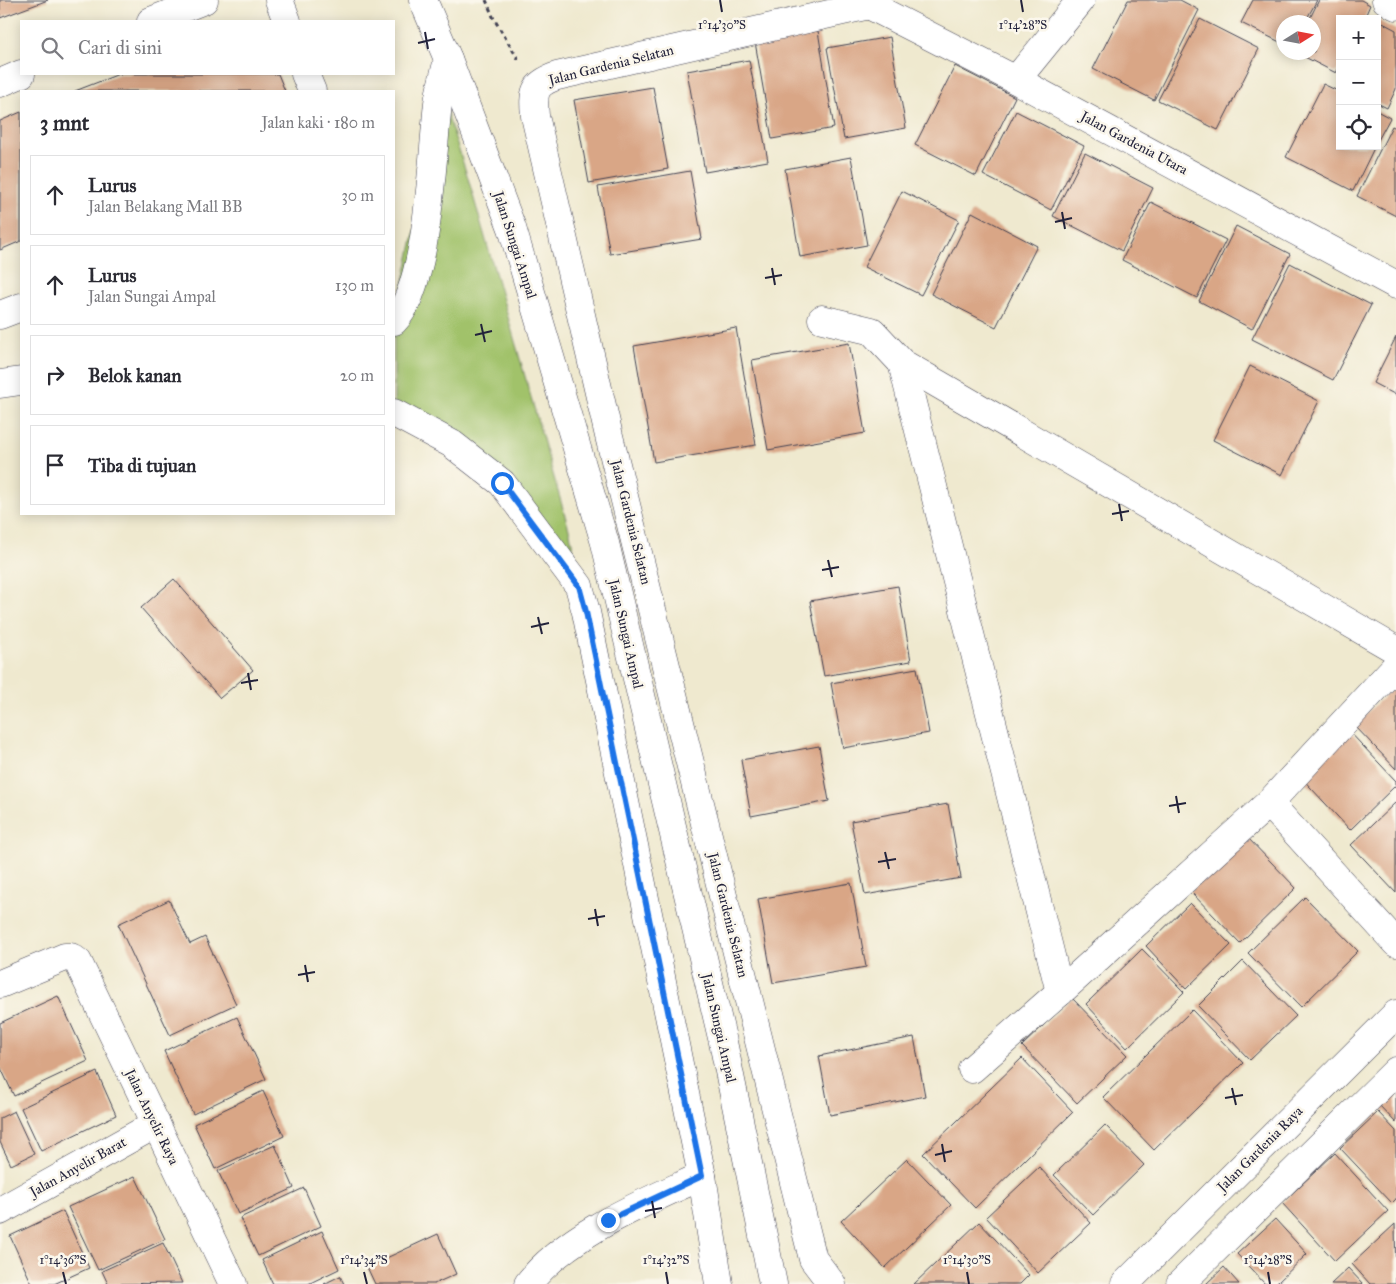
<!DOCTYPE html>
<html lang="id">
<head>
<meta charset="utf-8">
<style>
	:root { --surface:#fff; --page:#f2f2f3; --text:#2b2b33; --muted:#7c7c81; --line:#e1e1e2 }
	body { margin:0; font-family:"IM FELL Great Primer",serif; background:var(--page); color:var(--text) }
	.controls { position:absolute; right:15px; top:15px; display:grid; overflow:hidden; border-radius:0px; box-shadow:0 2px 12px #0003 }
	.controls button { width:45px; height:45px; display:grid; place-items:center; padding:0; border:0; border-bottom:1px solid var(--line); background:var(--surface); color:var(--text); font:25px sans-serif }
	.compass { position:absolute; left:1276px; top:15px; width:45px; height:45px; border-radius:50%; background:var(--surface); box-shadow:0 2px 12px #0003; rotate:79deg }
	.stop { position:absolute; width:15px; height:15px; margin:-11px; border:4px solid #1a73e8; border-radius:50%; background:#fff }
	.stop.end { background:#1a73e8; border-color:#fff; box-shadow:0 1px 5px #0008 }
	.list { margin:0; padding:0; list-style:none }
	h2 { display:flex; justify-content:space-between; align-items:center; height:65px; margin:0; padding:0 20px; font-size:21px }
	h2 small { font-size:16px; font-weight:400; color:var(--muted) }
	.list li { display:grid; grid-template-columns:32px 1fr auto; gap:15px; align-items:center; box-sizing:border-box; height:80px; margin:0 10px 10px; padding:0 10px; border:1px solid var(--line); border-radius:0px }
	.list b { display:block; font-size:19px; white-space:nowrap }
	.list p { margin:0; font-size:16px; white-space:nowrap; color:var(--muted) }
	.list em { font-size:16px; font-style:normal; color:var(--muted) }
	.icon { flex:none; width:28px; height:28px; fill:none; stroke:currentColor; stroke-width:2; stroke-linecap:round; stroke-linejoin:round }
	.map { position:relative; flex:none; width:1396px; height:1284px; overflow:hidden }
	.search { position:absolute; background:var(--surface); box-shadow:0 2px 12px #0003; left:20px; top:20px; width:375px; height:55px; display:flex; align-items:center; gap:12px; box-sizing:border-box; padding:0 18px; border-radius:0px; color:var(--muted); font-size:19px }
	.panel { position:absolute; background:var(--surface); box-shadow:0 2px 12px #0003; left:20px; top:90px; width:375px; height:425px; border-radius:0px }
	.map>svg:first-child { display:block }
	.green { fill:#a1c26b; stroke:#627253 }
	.building { fill:#d9a686 }
	.lines { fill:none; stroke-linecap:round; stroke-linejoin:round }
	.minor-casing { stroke:#414051; stroke-width:29 }
	.major-casing { stroke:#414051; stroke-width:29 }
	.path { stroke:#414051; stroke-width:3; stroke-dasharray:4 4; stroke-linecap:butt }
	.minor { stroke:#fff; stroke-width:28 }
	.major { stroke:#fff; stroke-width:28 }
	.route { stroke:#1a73e8; stroke-width:6 }
	.ticks { fill:none; stroke:#22223b; stroke-width:2 }
	.labels { text-anchor:middle; dominant-baseline:central; stroke-width:5; stroke-linejoin:round; paint-order:stroke }
	.street-label { font-size:14px; fill:#22223b; stroke:#fbf7ec }
	.ticks-label { font-size:12px; text-anchor:middle; fill:#22223b; stroke:#fbf7ec; stroke-width:5; stroke-linejoin:round; paint-order:stroke }
</style>
</head>
<body>
<div class="map">
<svg width="1396" height="1284" viewBox="0 0 1396 1284">
	<rect width="100%" height="100%" fill="#fbf7ec"/>
	<filter id="ink" filterUnits="userSpaceOnUse"><feTurbulence type="fractalNoise" baseFrequency=".02" numOctaves="2"/><feDisplacementMap in="SourceGraphic" scale="10" xChannelSelector="R" yChannelSelector="G"/><feConvolveMatrix kernelMatrix="1 2 1 2 8 2 1 2 1" color-interpolation-filters="sRGB"/></filter>
	<filter id="wash" filterUnits="userSpaceOnUse"><feTurbulence type="fractalNoise" baseFrequency=".0096" numOctaves="4" result="noise"/><feDisplacementMap in="SourceGraphic" scale="20" xChannelSelector="R" yChannelSelector="G"/><feGaussianBlur stdDeviation="1.12" result="paint"/><feColorMatrix in="noise" values="0 0 0 0 0 0 0 0 0 0 0 0 0 0 0 0 0 1.4 0 .05"/><feComposite in="paint" operator="in"/></filter>
	<g filter="url(#wash)">
		<rect width="100%" height="100%" fill="#efe9cf"/>
		<path class="green" d="M443,101L468,178L570,533L579,579L506,480L394,406V326Z"/>
		<g id="blocks">
			<g class="building">
				<path d="M0,0H48L0,18Z"/>
				<path d="M1128,0H1180L1199,10L1154,100L1093,69Z"/>
				<path d="M1253,0H1317L1305,22H1284V44L1241,23Z"/>
				<path d="M1319,0H1361L1370,5L1364,19H1340V66L1336,73L1295,52H1314V22H1308Z"/>
				<path d="M1200,19L1259,49L1218,130L1158,100Z"/>
				<path d="M1377,20L1396,30V89L1387,108L1377,103Z"/>
				<path d="M818,31L834,128L772,139L755,42Z"/>
				<path d="M890,37L906,128L844,139L827,48Z"/>
				<path d="M749,60L768,161L705,172L687,71Z"/>
				<path d="M955,66L1015,97L976,176L915,145Z"/>
				<path d="M119,74H278L285,91H75Z"/>
				<path d="M1323,84L1340,92V146H1375L1353,191L1286,157Z"/>
				<path d="M653,87L668,169L589,183L574,100Z"/>
				<path d="M1016,111L1084,146L1051,210L983,175Z"/>
				<path d="M1377,111L1390,118L1377,142Z"/>
				<path d="M21,112V241L0,250V121Z"/>
				<path d="M1392,126L1396,128V216L1357,196Z"/>
				<path d="M1085,153L1153,188L1122,251L1053,216Z"/>
				<path d="M851,157L867,245L800,257L785,169Z"/>
				<path d="M690,171L702,239L610,254L598,187Z"/>
				<path d="M902,191L959,220L921,295L864,267Z"/>
				<path d="M1151,202L1226,240L1197,298L1122,260Z"/>
				<path d="M972,212L1037,246L996,327L931,294Z"/>
				<path d="M1236,226L1290,254L1252,329L1199,301Z"/>
				<path d="M1290,263L1371,305L1333,380L1252,339Z"/>
				<path d="M736,328L756,445L654,462L634,346Z"/>
				<path d="M1396,337V395L1373,383Z"/>
				<path d="M849,343L865,433L768,450L752,360Z"/>
				<path d="M1250,366L1319,401L1282,475L1213,440Z"/>
				<path d="M174,579L253,670L220,698L141,608Z"/>
				<path d="M898,586L911,661L824,676L810,601Z"/>
				<path d="M917,668L929,733L843,748L831,683Z"/>
				<path d="M1396,685V769L1354,725Z"/>
				<path d="M1346,728L1396,781V785L1350,830L1298,774Z"/>
				<path d="M819,746L829,801L751,816L741,760Z"/>
				<path d="M1396,802V893L1351,845Z"/>
				<path d="M948,804L961,878L865,895L851,821Z"/>
				<path d="M1246,836L1296,888L1240,943L1190,891Z"/>
				<path d="M851,883L866,967L773,983L758,899Z"/>
				<path d="M1305,897L1358,951L1301,1007L1248,953Z"/>
				<path d="M169,900L190,944L205,937L236,1004L170,1035L118,924Z"/>
				<path d="M1190,903L1231,945L1186,989L1146,946Z"/>
				<path d="M1142,949L1184,992L1127,1048L1086,1004Z"/>
				<path d="M1243,961L1296,1016L1250,1060L1198,1006Z"/>
				<path d="M58,996L88,1061L14,1096L0,1066V1023Z"/>
				<path d="M1072,998L1127,1055L1077,1103L1022,1046Z"/>
				<path d="M1192,1010L1243,1063L1154,1150L1103,1097Z"/>
				<path d="M237,1017L266,1079L193,1114L164,1051Z"/>
				<path d="M914,1037L925,1096L830,1115L819,1056Z"/>
				<path d="M1022,1058L1073,1112L975,1208L923,1154Z"/>
				<path d="M97,1072L116,1115L41,1151L21,1108Z"/>
				<path d="M1396,1087V1123L1378,1104Z"/>
				<path d="M263,1091L284,1136L215,1169L194,1124Z"/>
				<path d="M14,1111L34,1154L11,1165L0,1142V1118Z"/>
				<path d="M1378,1112L1396,1131V1199L1392,1203L1340,1148Z"/>
				<path d="M1105,1125L1144,1165L1093,1215L1054,1175Z"/>
				<path d="M275,1145L294,1188L238,1214L218,1171Z"/>
				<path d="M1335,1153L1388,1211L1335,1261L1282,1203Z"/>
				<path d="M907,1159L951,1205L885,1268L841,1221Z"/>
				<path d="M1039,1167L1091,1223L1038,1273L986,1217Z"/>
				<path d="M135,1176L165,1239L98,1270L68,1207Z"/>
				<path d="M304,1188L321,1226L258,1256L240,1218Z"/>
				<path d="M63,1211L89,1268L54,1284H32L10,1236Z"/>
				<path d="M1275,1219L1307,1254L1276,1284H1265L1237,1254Z"/>
				<path d="M979,1222L1029,1275L1020,1284H914Z"/>
				<path d="M1395,1224L1396,1284H1370L1352,1264Z"/>
				<path d="M322,1231L339,1269L308,1284H273L262,1260Z"/>
				<path d="M438,1234L456,1274L434,1284H375L367,1267Z"/>
				<path d="M163,1243L182,1283L108,1284L102,1271Z"/>
				<path d="M1224,1267L1239,1284H1206Z"/>
				<path d="M1348,1268L1363,1284H1331Z"/>
				<path d="M340,1276L344,1284H324Z"/>
			</g>
		</g>
	</g>
	<g filter="url(#ink)">
		<use href="#blocks" fill-opacity="0" stroke="#414051" stroke-width="1"/>
		<g class="lines">
			<defs>
				<g id="minor">
					<path d="M279,0L287,21"/>
					<path d="M1386,0L1396,6"/>
					<path d="M869,5L1016,80L1396,285"/>
					<path d="M151,21L204,0"/>
					<path d="M305,74L312,91"/>
					<path d="M1016,80L1081,0"/>
					<path d="M0,83L21,74"/>
					<path d="M0,315L21,307"/>
					<path d="M822,319L872,331L902,363L1396,650"/>
					<path d="M902,363L1060,992"/>
					<path d="M1269,803L1396,943"/>
					<path d="M0,984L65,957H71L78,962L233,1284"/>
					<path d="M972,1069L1060,992L1269,803L1396,666"/>
					<path d="M0,1211L156,1124"/>
					<path d="M528,1284C566,1234 646,1202 702,1176"/>
					<path d="M832,1284L813,1259L609,436L535,116C533,93 533,84 557,76L869,5L878,0"/>
					<path d="M1125,1284L1396,1014"/>
					<path d="M1180,1284L1396,1071"/>
				</g>
				<g id="major">
					<path d="M423,0L448,59L512,228L605,543L723,1042L773,1284"/>
					<path d="M394,321C429,286 432,155 438,103C440,88 445,73 448,59"/>
					<path d="M0,384L21,381"/>
					<path d="M394,413L452,444L502,483L579,586L586,612L702,1176L719,1284"/>
				</g>
			</defs>
			<use href="#minor" class="minor-casing"/>
			<use href="#major" class="major-casing"/>
			<path class="path" d="M486,0L494,19L520,62"/>
			<use href="#minor" class="minor"/>
			<use href="#major" class="major"/>
		</g>
	</g>
	<g class="lines" filter="url(#ink)">
		<path class="route" d="M502,483L579,586L586,612L702,1176L608,1220"/>
	</g>
	<path class="ticks" d="M720,0L722,12M1021,0L1023,12M425,32L428,49M418,43L435,39M1062,212L1065,229M1055,222L1072,218M772,268L775,285M765,278L782,275M481,324L485,342M475,335L492,331M1119,504L1122,521M1112,514L1129,511M828,560L832,577M822,570L839,567M538,617L542,634M531,627L549,623M248,673L251,690M241,683L258,680M1176,796L1179,813M1169,806L1186,803M885,852L889,869M878,862L896,859M595,909L598,926M588,919L605,916M305,965L308,982M298,975L315,972M1232,1088L1236,1105M1225,1098L1243,1095M942,1144L945,1162M935,1155L952,1151M652,1201L655,1218M645,1211L662,1208M63,1272L66,1284M364,1272L367,1284M666,1272L668,1284M967,1272L969,1284M1268,1272L1270,1284"/>
	<g class="labels">
		<g class="street-label">
			<text transform="translate(611 65) rotate(-14)">Jalan Gardenia Selatan</text>
			<text transform="translate(1134 143) rotate(28)">Jalan Gardenia Utara</text>
			<text transform="translate(515 245) rotate(72)">Jalan Sungai Ampal</text>
			<text transform="translate(631 522) rotate(76)">Jalan Gardenia Selatan</text>
			<text transform="translate(626 634) rotate(77)">Jalan Sungai Ampal</text>
			<text transform="translate(728 915) rotate(76)">Jalan Gardenia Selatan</text>
			<text transform="translate(719 1028) rotate(77)">Jalan Sungai Ampal</text>
			<text transform="translate(152 1117) rotate(64)">Jalan Anyelir Raya</text>
			<text transform="translate(1260 1149) rotate(-45)">Jalan Gardenia Raya</text>
			<text transform="translate(78 1167) rotate(-29)">Jalan Anyelir Barat</text>
		</g>
	</g>
	<g class="ticks-label">
		<text x="722" y="29">1°14'30"S</text>
		<text x="1023" y="29">1°14'28"S</text>
		<text x="63" y="1264">1°14'36"S</text>
		<text x="364" y="1264">1°14'34"S</text>
		<text x="666" y="1264">1°14'32"S</text>
		<text x="967" y="1264">1°14'30"S</text>
		<text x="1268" y="1264">1°14'28"S</text>
	</g>
</svg>
<div class="controls">
<button>+</button>
<button>−</button>
<button><svg class="icon" aria-label="locate" viewBox="0 0 24 24"><circle cx="12" cy="12" r="6"/><path d="M12 2v4M12 18v4M2 12h4M18 12h4"/></svg></button>
</div>
<svg class="compass" viewBox="-18 -18 36 36"><path d="M0-13l5 13h-10z" fill="#e53935"/><path d="M0 13l5-13h-10z" fill="#7c7c81"/></svg>
<div class="stop" style="left:502px;top:483px"></div>
<div class="stop end" style="left:608px;top:1220px"></div>
<div class="search"><svg class="icon" aria-label="search" viewBox="0 0 24 24"><circle cx="10" cy="10" r="6"/><path d="M15 15l6 6"/></svg>Cari di sini</div>
<section class="panel">
<h2>3 mnt<small>Jalan kaki · 180 m</small></h2>
<ul class="list">
<li><svg class="icon" aria-label="ahead" viewBox="0 0 24 24"><path d="M12 20V5M6 11l6-6 6 6"/></svg><div><b>Lurus</b><p>Jalan Belakang Mall BB</p></div><em>30 m</em></li>
<li><svg class="icon" aria-label="ahead" viewBox="0 0 24 24"><path d="M12 20V5M6 11l6-6 6 6"/></svg><div><b>Lurus</b><p>Jalan Sungai Ampal</p></div><em>130 m</em></li>
<li><svg class="icon" aria-label="right" viewBox="0 0 24 24"><path d="M7 20v-9h11M14 6l5 5-5 5"/></svg><div><b>Belok kanan</b></div><em>20 m</em></li>
<li><svg class="icon" aria-label="arrive" viewBox="0 0 24 24"><path d="M6 21V4h12l-3 4 3 4H6"/></svg><div><b>Tiba di tujuan</b></div></li>
</ul>
</section>
</div>
</body>
</html>
